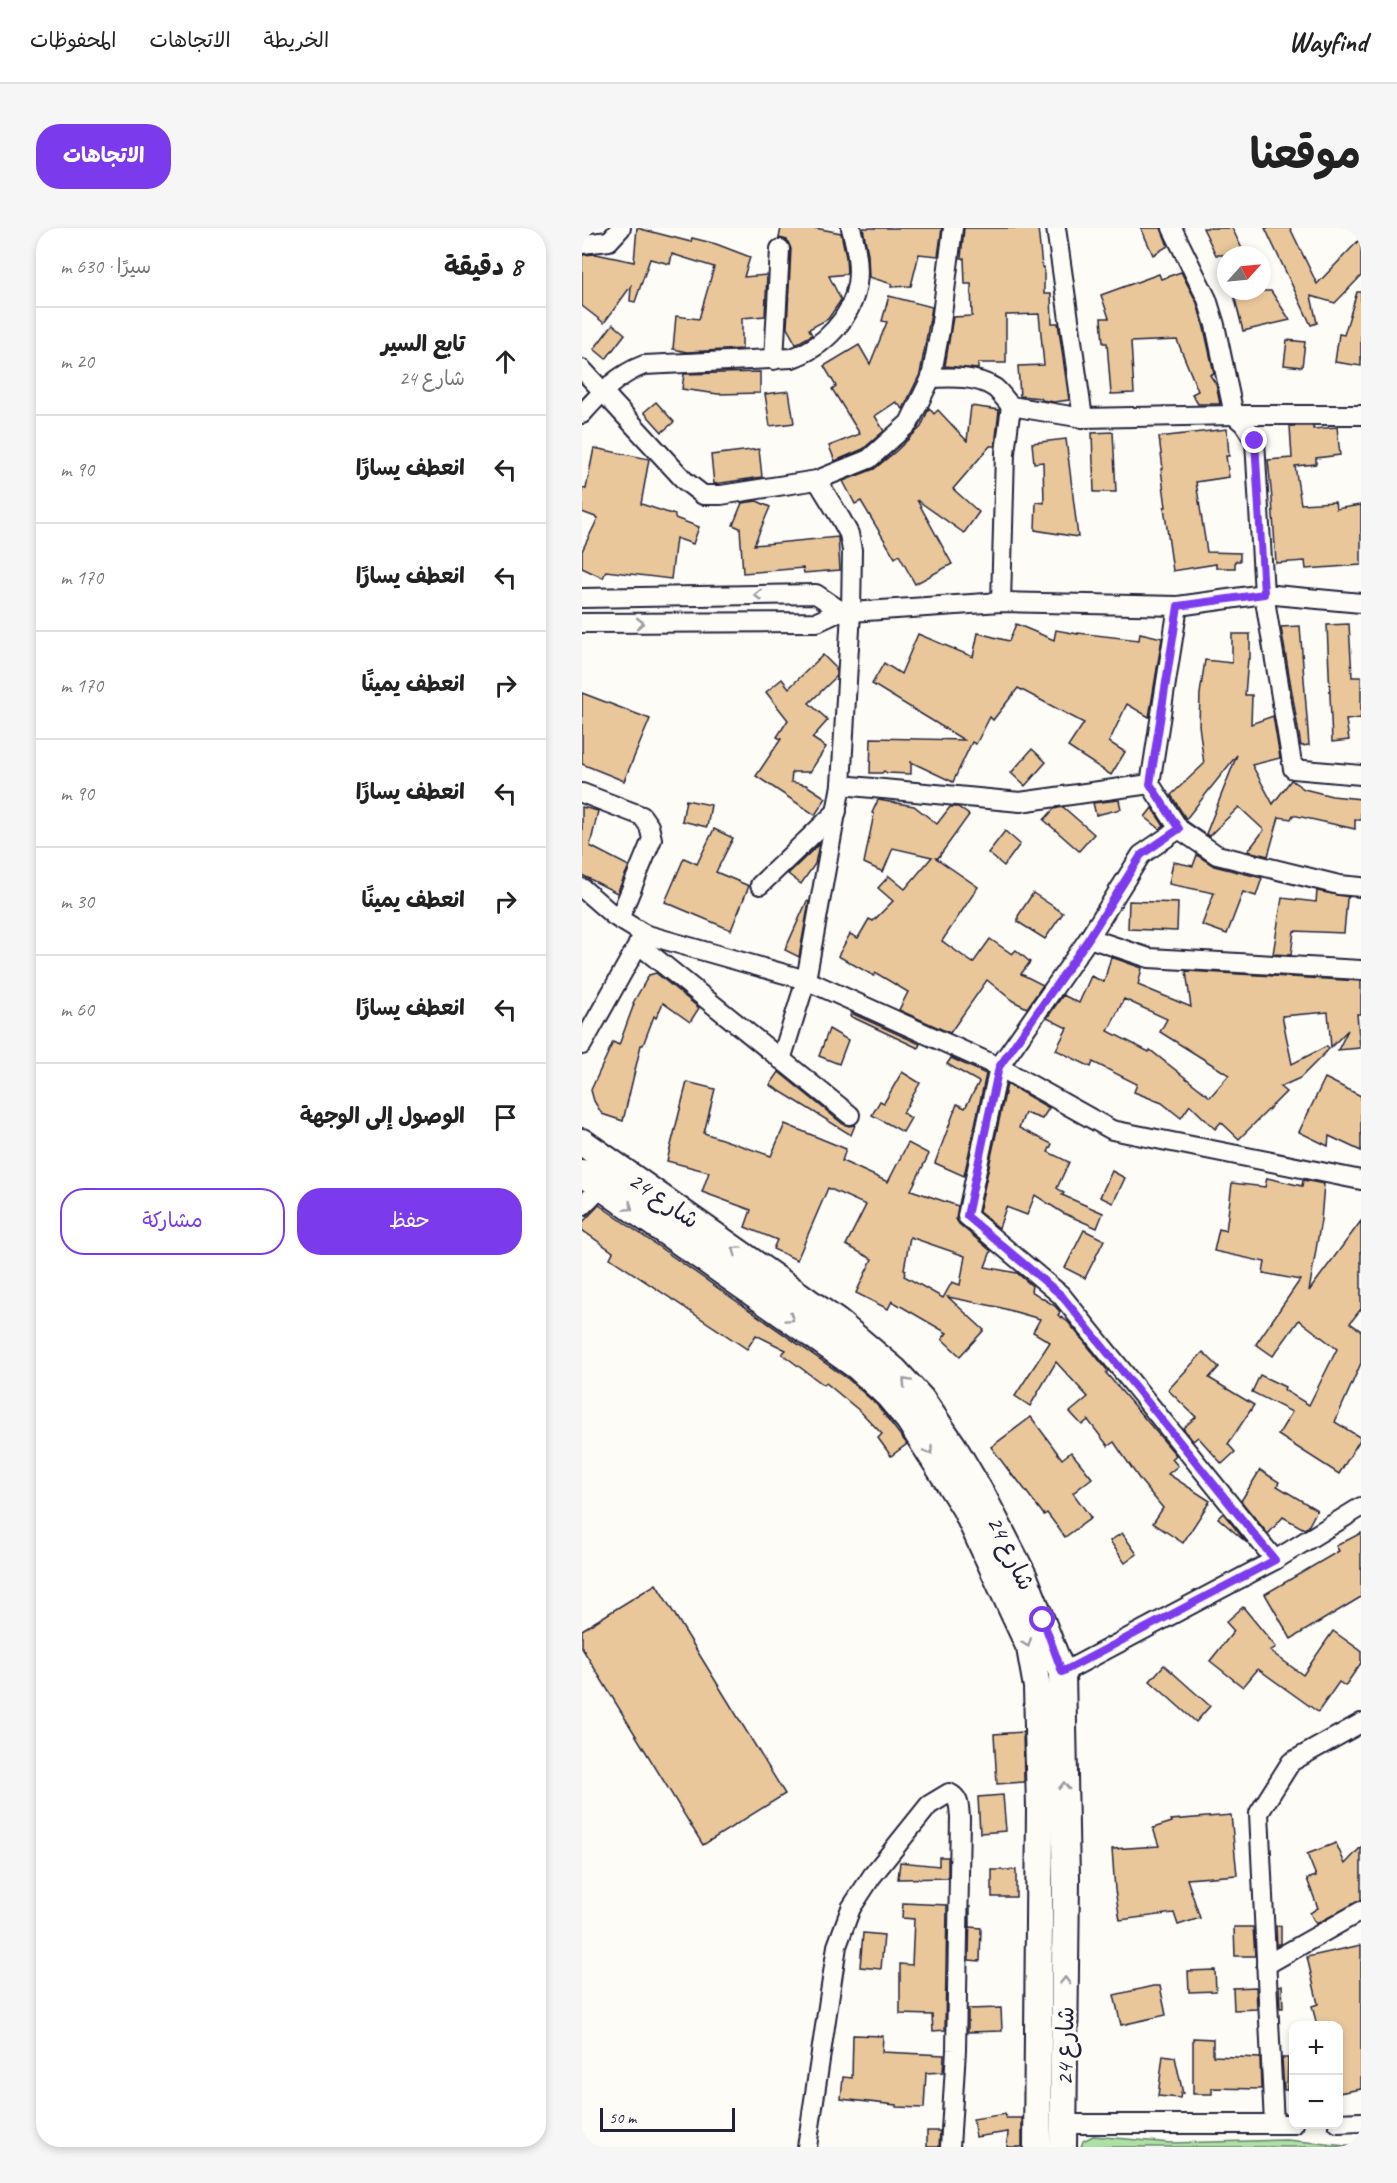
<!DOCTYPE html>
<html lang="ar">
<head>
<meta charset="utf-8">
<style>
	:root { --surface:#fff; --page:#f6f6f6; --text:#222; --muted:#767676; --line:#e0e0e0; --accent:#7c3aed }
	body { margin:0; font-family:Caveat,"Playpen Sans Arabic",sans-serif; background:var(--page); color:var(--text); direction:rtl }
	.controls { position:absolute; right:18px; bottom:18px; display:grid; overflow:hidden; border-radius:12px; box-shadow:0 3px 9px #0003 }
	.controls button { width:54px; height:54px; display:grid; place-items:center; padding:0; border:0; border-bottom:2px solid var(--line); background:var(--surface); color:var(--text); font:30px sans-serif }
	.compass { position:absolute; left:635px; top:18px; width:54px; height:54px; border-radius:50%; background:var(--surface); box-shadow:0 3px 9px #0003; rotate:63deg }
	.scale { position:absolute; left:18px; bottom:15px; width:135px; box-sizing:border-box; padding-left:6px; border:3px solid #22223b; border-top:0; font-size:16px; line-height:21px; white-space:nowrap; color:#22223b; -webkit-text-stroke:4px #fdfcf7; paint-order:stroke }
	.stop { position:absolute; width:18px; height:18px; margin:-14px; border:4px solid #7c3aed; border-radius:50%; background:#fff }
	.stop.end { background:#7c3aed; border-color:#fff; box-shadow:0 2px 6px #0008 }
	.list { margin:0; padding:0; list-style:none }
	h2 { display:flex; justify-content:space-between; align-items:center; height:78px; margin:0; padding:0 24px; font-size:26px }
	h2 small { font-size:20px; font-weight:400; color:var(--muted) }
	.list li { display:grid; grid-template-columns:39px 1fr auto; gap:18px; align-items:center; box-sizing:border-box; height:108px; padding:0 24px; border-top:2px solid var(--line) }
	.list b { display:block; font-size:22px; white-space:nowrap }
	.list p { margin:0; font-size:20px; white-space:nowrap; color:var(--muted) }
	.list em { font-size:20px; font-style:normal; color:var(--muted) }
	.actions { display:flex; gap:12px; padding:18px 24px }
	.actions a { flex:1; padding:14px 0; border:2px solid var(--accent); border-radius:24px; text-align:center; font-size:21px; color:var(--accent) }
	.actions .main { background:var(--accent); color:#fff }
	.icon { flex:none; width:33px; height:33px; fill:none; stroke:currentColor; stroke-width:2; stroke-linecap:round; stroke-linejoin:round }
	.map { position:relative; flex:none; width:779px; height:1919px; overflow:hidden; direction:ltr; border-radius:24px }
	header { display:flex; align-items:center; gap:36px; box-sizing:border-box; height:84px; padding:0 30px; background:var(--surface); border-bottom:2px solid var(--line) }
	header strong { font-size:28px }
	nav { display:flex; gap:33px; margin-inline-start:auto; font-size:21px }
	.intro { display:flex; align-items:center; justify-content:space-between; box-sizing:border-box; height:144px; padding:0 36px }
	h1 { margin:0; font-size:42px }
	.button { padding:15px 27px; border-radius:24px; background:var(--accent); color:#fff; font-size:21px; font-weight:700 }
	main { display:flex; gap:36px; padding:0 36px }
	aside { flex:1; background:var(--surface); border-radius:24px; box-shadow:0 3px 9px #0003 }
	.map>svg:first-child { display:block }
	.green { fill:#ace1a3; stroke:#67826f; stroke-width:1.5 }
	.building { fill:#e9c79b; stroke:#22223b; stroke-width:1.5; fill-rule:evenodd }
	.lines { fill:none; stroke-linecap:round; stroke-linejoin:round }
	.street-casing { stroke:#22223b; stroke-width:22 }
	.secondary-casing { stroke:#22223b; stroke-width:30 }
	.street { stroke:#fdfcf7; stroke-width:18 }
	.secondary { stroke:#fdfcf7; stroke-width:26 }
	.oneway { stroke:#9a9aa2 }
	.route { stroke:#7c3aed; stroke-width:8 }
	.labels { text-anchor:middle; dominant-baseline:central; stroke-width:6; stroke-linejoin:round; paint-order:stroke }
	.street-label { font-size:24px; fill:#22223b; stroke:#fdfcf7 }
</style>
</head>
<body>
<header>
<strong>Wayfind</strong>
<nav><a>الخريطة</a><a>الاتجاهات</a><a>المحفوظات</a></nav>
</header>
<div class="intro"><h1>موقعنا</h1><a class="button">الاتجاهات</a></div>
<main>
<div class="map">
<svg width="779" height="1919" viewBox="0 0 779 1919">
	<rect width="100%" height="100%" fill="#fdfcf7"/>
	<filter id="ink" filterUnits="userSpaceOnUse"><feTurbulence type="fractalNoise" baseFrequency=".0167" numOctaves="2"/><feDisplacementMap in="SourceGraphic" scale="12" xChannelSelector="R" yChannelSelector="G"/><feConvolveMatrix kernelMatrix="1 2 1 2 8 2 1 2 1" color-interpolation-filters="sRGB"/></filter>
	<g filter="url(#ink)">
		<path class="green" d="M511,1908L589,1915L705,1912L774,1919H499L501,1913Z"/>
		<g class="building">
			<path d="M55,0L109,14L110,10L134,16L168,29L162,49L185,47L183,88L160,90V121L105,124L91,121L94,88L117,91L132,39L90,26L88,36L68,31L53,74L48,73L49,58L22,95L0,78V27L14,26L52,34Z"/>
			<path d="M199,0H233L259,5L264,29L265,46L247,48L259,72L257,75L246,91L227,101L230,107L214,116L205,100L209,21L205,12L197,10Z"/>
			<path d="M281,0H360L356,28L337,26L329,58L309,59L310,56L287,49L286,26Z"/>
			<path d="M382,0H456L460,39H462V66H469L470,95H476L487,172L472,174L460,172L459,170L438,168L436,138L462,137L457,86L424,87V135H396V141L363,138L371,89L390,88L389,56H383L382,30H379Z"/>
			<path d="M559,0H579L586,18L571,27Z"/>
			<path d="M621,0H650L663,27H634Z"/>
			<path d="M683,0H708L735,56L779,10V48L753,75L729,68L735,95L729,97Z"/>
			<path d="M599,44L615,75L622,100L632,145L628,147L634,156L638,176H616L610,166L616,163L595,112L549,114L552,165L529,166L525,115H521L519,90H527L519,67L577,46L579,51Z"/>
			<path d="M651,63H689L708,92L661,103Z"/>
			<path d="M775,64H779V138L753,134L757,106L762,107Z"/>
			<path d="M307,68L350,79L338,146L321,181L314,174L293,188L302,203L281,221L253,233L247,218L278,206L250,161L254,158L242,138L277,117L288,136L305,94L300,93Z"/>
			<path d="M31,96L43,106L24,131L12,121Z"/>
			<path d="M705,112L723,114L720,139L702,137Z"/>
			<path d="M178,144V165L136,166L100,161L102,146Z"/>
			<path d="M207,163L212,195L188,198L183,166Z"/>
			<path d="M74,174L92,194L80,204L62,184Z"/>
			<path d="M389,178L417,182L413,218H408L371,261L397,284L382,305L335,272L370,336L333,356L317,327L313,330L279,273L273,276L261,253L292,241L313,224L339,199L347,180L352,186L356,182L385,213Z"/>
			<path d="M708,198H731V201L755,199L758,227L734,230V236L713,238L719,276L753,274L754,281L779,277V337L724,341L723,333L694,335L690,271L686,232L710,230Z"/>
			<path d="M645,201L647,228H644L647,249L614,254L625,324L658,325V333H653V340H634V336L591,343L582,279H584L579,241H581L577,209Z"/>
			<path d="M531,204L534,264H512L510,205Z"/>
			<path d="M484,211L496,309L453,302L454,274L462,275L461,234L452,235L450,215Z"/>
			<path d="M12,220L67,231L59,276L93,287V290L117,299L111,316L94,310L89,351L24,343L21,350L0,340V323L16,290L0,284V260L4,261Z"/>
			<path d="M177,221L180,249L132,256L129,227Z"/>
			<path d="M175,273L188,279L172,317L256,309L258,342L222,345L221,340L161,345L158,300L151,297L160,275Z"/>
			<path d="M434,396L472,412L474,402L496,406V405L557,412L558,405L580,410L567,489L545,476L527,514L543,524L529,547L486,519L502,495L436,460L411,492L408,489L394,516L390,514L371,554L329,534V546L305,545L302,543L300,545H288L289,510L382,512L290,456L302,435L319,446L336,406L391,429L396,405L427,413Z"/>
			<path d="M767,396L770,449H779V490L764,492L767,512L750,514L745,397Z"/>
			<path d="M718,398L727,517L719,518L699,399Z"/>
			<path d="M650,406H668V431H666L663,467H670L669,496L691,488L698,530L670,537L691,576L709,552L722,561L750,568L779,571V592H773V601L711,587L709,591L697,589L686,628L666,623L682,602L657,579L627,608L624,606L655,527L604,591L589,567L622,536L617,497L618,466L623,432L650,435Z"/>
			<path d="M241,427L254,440V449L227,475L246,492L230,510L244,519L228,544H210L209,554L224,557L244,570L233,587L174,548L199,511L195,509L206,492L184,464L200,451L207,460Z"/>
			<path d="M0,465L68,491L42,553L0,536Z"/>
			<path d="M450,521L464,534L443,558L429,545Z"/>
			<path d="M104,572L129,577L125,599L100,593Z"/>
			<path d="M296,572L332,578L355,596L368,579H376L387,587L356,630H354L396,659L360,713L391,735L408,711L430,726L434,722L448,734L439,746L461,757L445,780L431,773L405,752L368,805L317,782L326,764L294,745L292,748L256,728L268,706L276,710L287,691L291,693L311,673L296,660L307,648L323,661L350,629L311,620L301,644L282,635L292,586L290,585Z"/>
			<path d="M537,572L539,581L514,587L511,575Z"/>
			<path d="M0,579L16,583L8,618L47,638L35,665L0,647Z"/>
			<path d="M481,579L512,606L497,623L462,592L472,581Z"/>
			<path d="M570,580L582,598L578,601L563,589Z"/>
			<path d="M132,601L151,610L134,644L167,658L149,702L83,674L102,630L115,636Z"/>
			<path d="M423,603L438,616L422,638L406,625Z"/>
			<path d="M237,616L233,636L219,656L206,646Z"/>
			<path d="M615,627L632,638L680,650L674,668L661,664L645,706L620,697L632,665L587,656L591,634L611,638Z"/>
			<path d="M735,663L767,669L765,671L762,705L712,703L709,727L691,726L700,670L734,674Z"/>
			<path d="M451,665L481,685L463,711L436,694V688Z"/>
			<path d="M225,673L227,674L217,729L203,722Z"/>
			<path d="M547,673L596,675L595,703L546,701Z"/>
			<path d="M529,729L560,740L556,757L609,779L604,743L779,753V786H775L778,820L756,822L766,802L749,819L746,784L700,788L710,836L745,818L747,821L718,850L698,859L704,864L657,911L639,894L633,901L608,877L599,890L580,875L552,864L555,856L511,834L509,839L474,822L485,800L465,790L481,767L497,775L509,748L522,754ZM542,771L585,791L578,804L647,847L628,869L568,822L567,824L526,803Z"/>
			<path d="M74,745L117,780L108,794L81,775L74,790L72,788L61,817H59L41,893L20,886L12,873L9,862L31,814L37,817L52,776L51,775L67,747Z"/>
			<path d="M269,785L338,816L336,820L268,788Z"/>
			<path d="M247,801L266,812L257,836L237,828Z"/>
			<path d="M369,830L404,846L382,948L353,935L375,876L383,880L397,854L365,836Z"/>
			<path d="M197,844L261,896L267,898L273,897L269,907L188,857Z"/>
			<path d="M320,844L338,855L321,885L329,890L321,904L290,887L298,873L302,875Z"/>
			<path d="M743,850L779,868V923L747,908L746,918L717,904Z"/>
			<path d="M105,854L133,861L122,905L189,928L203,896L264,921L260,933L306,954L326,915L347,926L329,962L376,978L374,991L377,996L409,1023L403,1039L435,1045L450,1058L449,1063L473,1078L478,1084L476,1087L486,1094L526,1143L524,1145L594,1227L590,1231L596,1238L586,1246L628,1273L601,1315L571,1295L581,1280L558,1252L532,1214L526,1218L506,1192L500,1197L488,1184L506,1169L474,1134L448,1178L433,1168L468,1114L451,1104L458,1091L416,1079L366,1069L402,1102L378,1128L360,1111L365,1105L310,1073L306,1081L274,1065L290,1031L264,1017L284,977L246,960L215,1032L191,1021L195,1012L163,999L169,982L120,964L127,944L85,933ZM328,1009L383,1028L378,1057L370,1054L361,1070L322,1048L324,1042L322,1041Z"/>
			<path d="M425,856L467,880L460,891L443,885L437,900L470,916L466,924L487,934L475,960L482,965L480,967L521,985L515,1000L481,985L453,967L445,987L424,979L417,1000L397,984Z"/>
			<path d="M530,943L543,950L531,975L518,969Z"/>
			<path d="M685,950L720,958L721,952L742,956L739,992L727,1063L779,993V1081L768,1095L779,1103V1135L753,1194L779,1210L757,1246L696,1207L710,1184L670,1164L678,1147L703,1159L702,1162L727,1177L755,1121L717,1092L691,1128L674,1116L718,1052L681,1045L683,1034L632,1023L637,1001L644,1003L650,955L683,959Z"/>
			<path d="M17,977L266,1151L295,1177L325,1216L309,1228L296,1210L300,1206L279,1184L244,1155L242,1157L200,1126L204,1122L174,1107L165,1121L28,1030L31,1024L0,1002V995Z"/>
			<path d="M502,1002L522,1012L503,1050L483,1040Z"/>
			<path d="M621,1124L637,1139L627,1150L672,1177L646,1216L653,1224L640,1236L616,1209L611,1213L601,1200L614,1189L586,1162Z"/>
			<path d="M449,1189L480,1231L489,1224L510,1250L491,1265L509,1290L483,1309L465,1285L462,1287L434,1250L433,1251L409,1219Z"/>
			<path d="M678,1242L697,1254L695,1258L735,1282L726,1299L722,1301L701,1289L686,1306L659,1273Z"/>
			<path d="M641,1285L665,1315L636,1290Z"/>
			<path d="M540,1305L555,1326L543,1335L528,1313Z"/>
			<path d="M779,1305V1369L709,1411L683,1366L757,1323L754,1318Z"/>
			<path d="M74,1356L203,1566L121,1617L0,1420V1402Z"/>
			<path d="M661,1379L694,1419L688,1423L721,1447L751,1403L779,1423V1435L763,1458L757,1454L736,1484L676,1441L661,1459L628,1433L652,1403L644,1394Z"/>
			<path d="M582,1437L628,1478L614,1494L568,1453Z"/>
			<path d="M441,1504L442,1554L415,1556L412,1506Z"/>
			<path d="M421,1567L424,1603L398,1605L396,1569Z"/>
			<path d="M649,1587L655,1647L605,1651L618,1690L596,1697L592,1685L538,1692L533,1662L530,1621L577,1618L571,1600L590,1594L589,1592Z"/>
			<path d="M754,1615L763,1636L779,1619V1672L734,1696L728,1685L736,1680L725,1651L734,1648L725,1626Z"/>
			<path d="M357,1629H366V1650L316,1651L318,1634L357,1638Z"/>
			<rect x="410" y="1642" width="24" height="27"/>
			<path d="M321,1675L365,1677L363,1802L351,1803L350,1787L318,1786V1736L330,1737L332,1691L320,1690Z"/>
			<path d="M388,1678V1699L399,1700L398,1733L387,1732Z"/>
			<path d="M694,1698H699V1715L695,1718Z"/>
			<path d="M652,1699H671L673,1728H653Z"/>
			<path d="M281,1705L302,1707L299,1741L278,1739Z"/>
			<path d="M779,1717V1861L756,1865V1797H735L730,1778L736,1776L725,1729Z"/>
			<path d="M633,1742L634,1763L607,1764L606,1743Z"/>
			<path d="M700,1757L701,1780H698L697,1758Z"/>
			<path d="M571,1758H578L584,1787L539,1797L532,1767Z"/>
			<path d="M674,1759L675,1781L652,1782L651,1760Z"/>
			<path d="M419,1780L420,1803L386,1804V1781Z"/>
			<path d="M271,1807L301,1808L300,1824L362,1827L361,1844L344,1845L342,1880L314,1879V1877L259,1871L261,1849L270,1850Z"/>
			<path d="M611,1810L631,1811V1828L678,1830L679,1861L630,1860V1866H611Z"/>
			<path d="M581,1827L593,1829L601,1866L599,1865L598,1870L576,1868Z"/>
			<path d="M700,1830H706L705,1862H702Z"/>
			<path d="M423,1886L424,1890H440V1919H425L426,1904L394,1909L391,1891Z"/>
			<path d="M345,1903H358L357,1919H345Z"/>
		</g>
		<g class="lines">
			<defs>
				<g id="street">
					<path d="M474,0L501,190L652,187H779"/>
					<path d="M590,0L625,71L633,97L652,187L662,196L673,213L682,366L711,541L779,547"/>
					<path d="M0,16L27,13L39,0"/>
					<path d="M192,132L198,21"/>
					<path d="M0,141L103,253L121,267H139L235,252L287,231L327,195L349,150L358,102L371,0"/>
					<path d="M349,150C370,149 395,148 413,160C419,165 424,173 429,178"/>
					<path d="M0,186C19,165 35,147 62,137L210,130C242,119 270,90 275,56C278,37 274,18 269,0"/>
					<path d="M0,370L234,366L259,383L235,394L0,395"/>
					<path d="M419,374L423,225L429,178L501,190"/>
					<path d="M596,378L568,556L597,601L635,627L757,657L779,659"/>
					<path d="M259,383L269,384L419,374L596,378L682,366L779,375"/>
					<path d="M259,557L438,574L568,556"/>
					<path d="M0,565L60,588L67,598L70,611L37,691"/>
					<path d="M597,601L559,627L507,710L417,839L385,988L479,1067L693,1332"/>
					<path d="M178,657L255,583"/>
					<path d="M0,660L31,687L62,706L0,817"/>
					<path d="M62,706L224,752L417,839L530,902L779,952"/>
					<path d="M507,710L567,730L779,742"/>
					<path d="M56,716L268,887"/>
					<path d="M199,832L224,752L259,557L269,384L270,322L267,306L259,291L235,252"/>
					<path d="M0,978L19,959"/>
					<path d="M480,1445L693,1332L779,1279"/>
					<path d="M684,1737L779,1683"/>
					<path d="M756,1895L779,1894"/>
					<path d="M482,1896H712"/>
					<path d="M692,1896L677,1585L709,1534L779,1495"/>
					<path d="M225,1919L255,1718L269,1680L290,1648L347,1577L367,1565C378,1570 377,1579 378,1590L374,1822L368,1919"/>
				</g>
				<g id="secondary">
					<path d="M0,914L255,1094L313,1143L339,1171L371,1218L401,1269L442,1349L480,1445L484,1651L481,1919"/>
					<path d="M0,945L251,1121L276,1139L306,1167L327,1192L383,1280L448,1420L455,1459L458,1580L455,1919"/>
				</g>
			</defs>
			<use href="#street" class="street-casing"/>
			<use href="#secondary" class="secondary-casing"/>
			<use href="#street" class="street"/>
			<use href="#secondary" class="secondary"/>
		</g>
		<defs><path id="oneway-chevron" d="M-2-3.5L2.5 0L-2 3.5" fill="none" stroke-width="1.6" stroke-linecap="round" stroke-linejoin="round" transform="scale(1.5)"/></defs>
		<g class="oneway">
			<use href="#oneway-chevron" transform="translate(176 367) rotate(179)"/>
			<use href="#oneway-chevron" transform="translate(58 395)"/>
			<use href="#oneway-chevron" transform="translate(47 979) rotate(35)"/>
			<use href="#oneway-chevron" transform="translate(154 1022) rotate(-145)"/>
			<use href="#oneway-chevron" transform="translate(208 1090) rotate(34)"/>
			<use href="#oneway-chevron" transform="translate(324 1154) rotate(-133)"/>
			<use href="#oneway-chevron" transform="translate(347 1223) rotate(57)"/>
			<use href="#oneway-chevron" transform="translate(445 1415) rotate(69)"/>
			<use href="#oneway-chevron" transform="translate(482 1558) rotate(-91)"/>
			<use href="#oneway-chevron" transform="translate(483 1753) rotate(-89)"/>
		</g>
	</g>
	<g class="lines" filter="url(#ink)">
		<path class="route" d="M461,1392L480,1444L693,1332L479,1067L385,988L417,839L507,710L559,627L597,601L568,556L596,378L682,366L673,213"/>
	</g>
	<g class="labels">
		<g class="street-label">
			<text transform="translate(82 972) rotate(35)">شارع 24</text>
			<text transform="translate(429 1325) rotate(64)">شارع 24</text>
			<text transform="translate(483 1818) rotate(-89)">شارع 24</text>
		</g>
	</g>
</svg>
<div class="controls">
<button>+</button>
<button>−</button>
</div>
<svg class="compass" viewBox="-18 -18 36 36"><path d="M0-13l5 13h-10z" fill="#e53935"/><path d="M0 13l5-13h-10z" fill="#767676"/></svg>
<div class="scale">50 m</div>
<div class="stop" style="left:461px;top:1392px"></div>
<div class="stop end" style="left:673px;top:213px"></div>
</div>
<aside>
<h2>8 دقيقة<small>سيرًا · 630 m</small></h2>
<ul class="list">
<li><svg class="icon" aria-label="ahead" viewBox="0 0 24 24"><path d="M12 20V5M6 11l6-6 6 6"/></svg><div><b>تابع السير</b><p>شارع 24</p></div><em>20 m</em></li>
<li><svg class="icon" aria-label="left" viewBox="0 0 24 24"><path d="M17 20v-9H6M10 6l-5 5 5 5"/></svg><div><b>انعطف يسارًا</b></div><em>90 m</em></li>
<li><svg class="icon" aria-label="left" viewBox="0 0 24 24"><path d="M17 20v-9H6M10 6l-5 5 5 5"/></svg><div><b>انعطف يسارًا</b></div><em>170 m</em></li>
<li><svg class="icon" aria-label="right" viewBox="0 0 24 24"><path d="M7 20v-9h11M14 6l5 5-5 5"/></svg><div><b>انعطف يمينًا</b></div><em>170 m</em></li>
<li><svg class="icon" aria-label="left" viewBox="0 0 24 24"><path d="M17 20v-9H6M10 6l-5 5 5 5"/></svg><div><b>انعطف يسارًا</b></div><em>90 m</em></li>
<li><svg class="icon" aria-label="right" viewBox="0 0 24 24"><path d="M7 20v-9h11M14 6l5 5-5 5"/></svg><div><b>انعطف يمينًا</b></div><em>30 m</em></li>
<li><svg class="icon" aria-label="left" viewBox="0 0 24 24"><path d="M17 20v-9H6M10 6l-5 5 5 5"/></svg><div><b>انعطف يسارًا</b></div><em>60 m</em></li>
<li><svg class="icon" aria-label="arrive" viewBox="0 0 24 24"><path d="M6 21V4h12l-3 4 3 4H6"/></svg><div><b>الوصول إلى الوجهة</b></div></li>
</ul>
<div class="actions"><a class="main">حفظ</a><a>مشاركة</a></div>
</aside>
</main>
</body>
</html>
